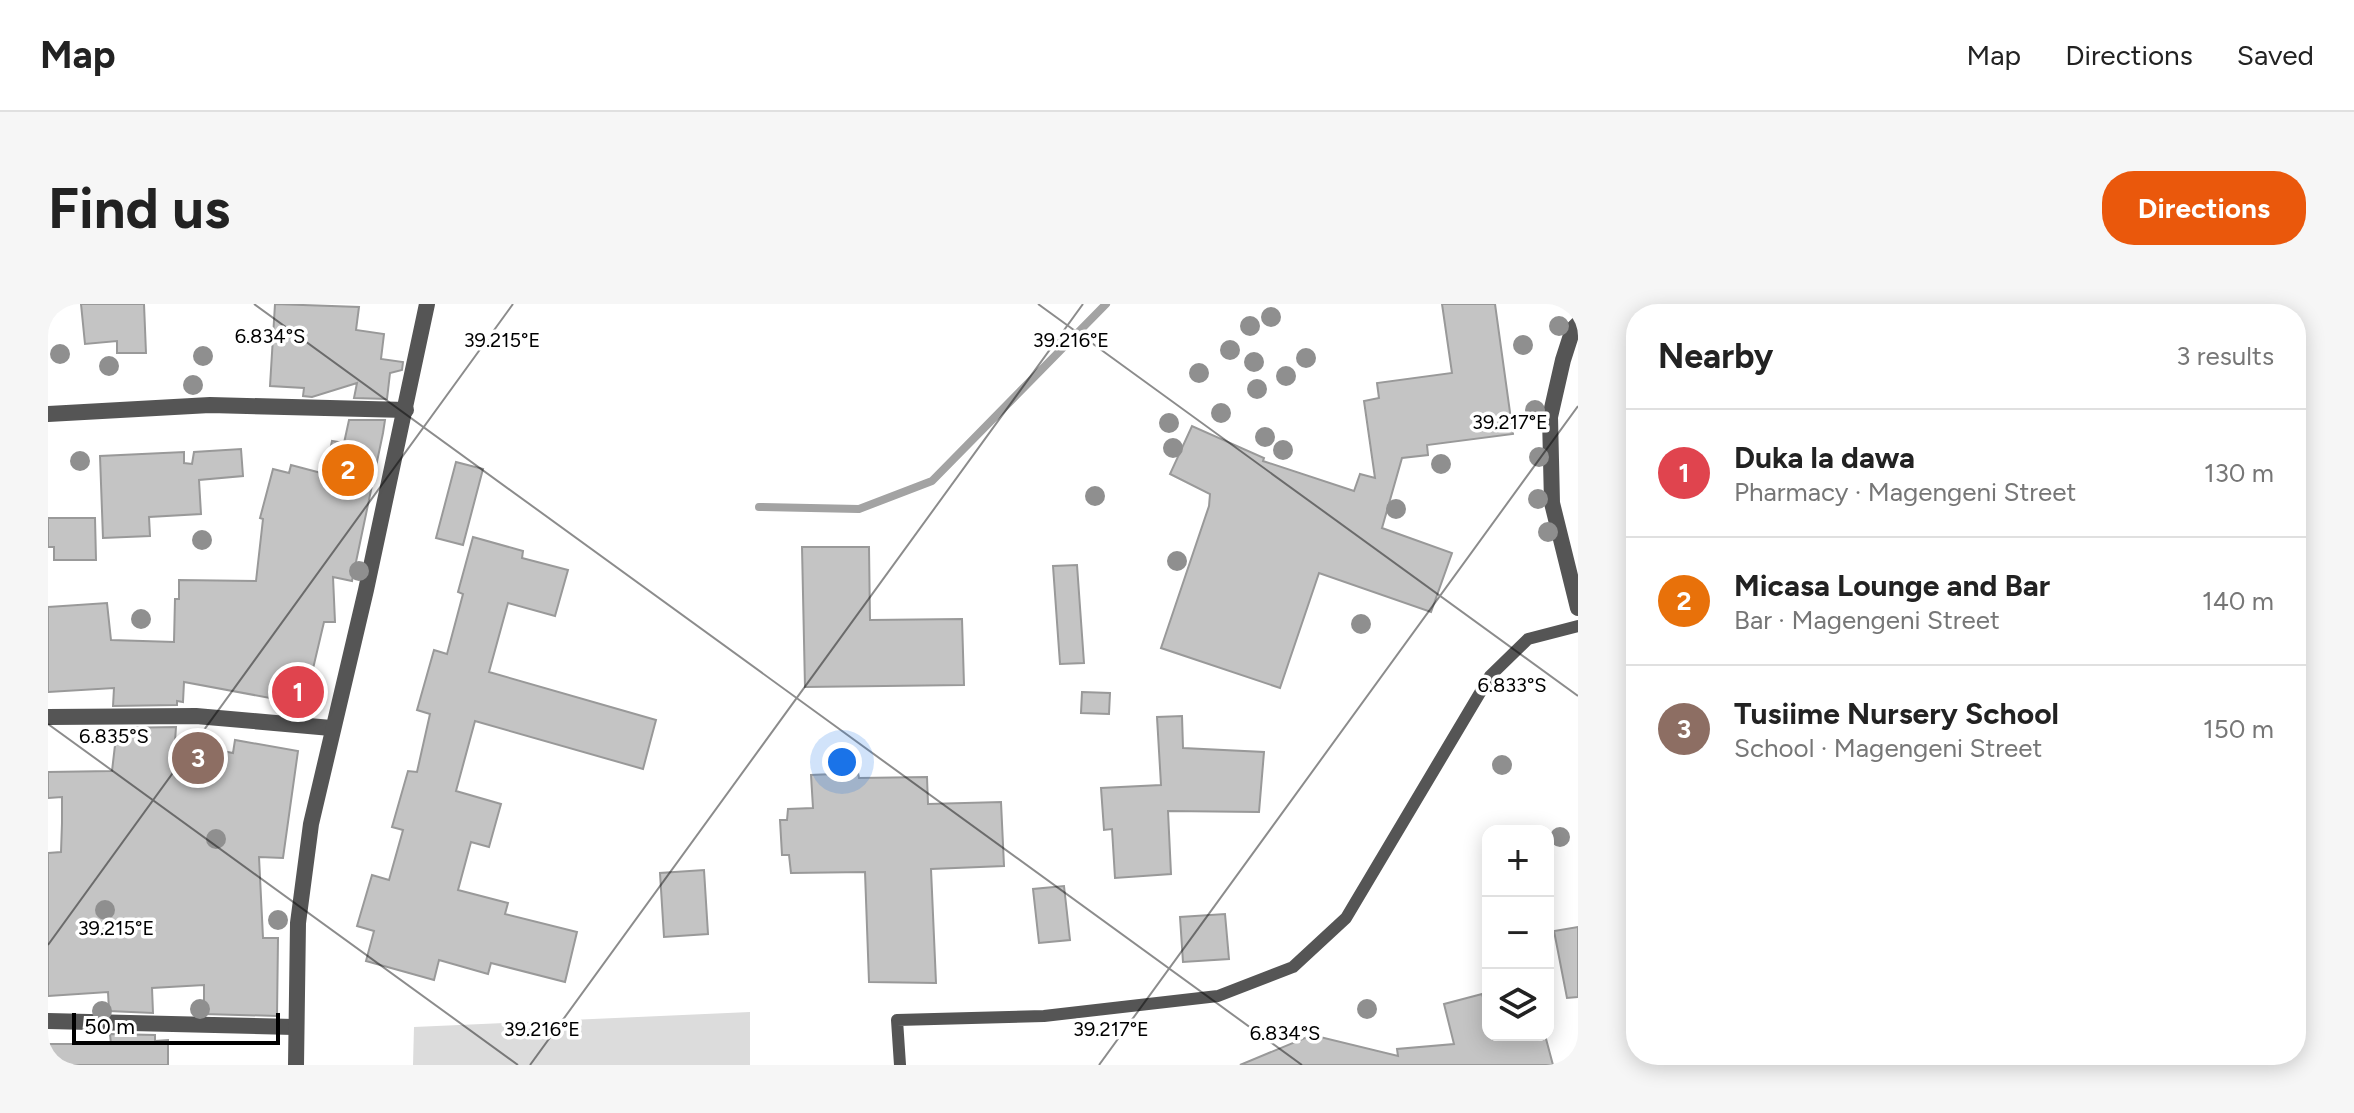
<!DOCTYPE html>
<html lang="en">
<head>
<meta charset="utf-8">
<style>
	:root { --surface:#fff; --page:#f6f6f6; --text:#222; --muted:#767676; --line:#e0e0e0; --accent:#ea580c }
	body { margin:0; font-family:Figtree,sans-serif; background:var(--page); color:var(--text) }
	.controls { position:absolute; right:24px; bottom:24px; display:grid; overflow:hidden; border-radius:16px; box-shadow:0 4px 20px #0003 }
	.controls button { width:72px; height:72px; display:grid; place-items:center; padding:0; border:0; border-bottom:2px solid var(--line); background:var(--surface); color:var(--text); font:40px sans-serif }
	.scale { position:absolute; left:24px; bottom:20px; width:208px; box-sizing:border-box; padding-left:8px; border:4px solid #000; border-top:0; font-size:22px; line-height:28px; white-space:nowrap; color:#000; -webkit-text-stroke:6px #fff; paint-order:stroke }
	.you { position:absolute; left:794px; top:458px; width:28px; height:28px; margin:-20px; border:6px solid #fff; border-radius:50%; background:#1a73e8; box-shadow:0 0 0 12px #1a73e833 }
	.badge { display:grid; place-items:center; width:52px; height:52px; border-radius:50%; background:var(--accent); color:#fff; font-size:26px; font-weight:700 }
	.pin { position:absolute; translate:-50% -50%; border:4px solid #fff; box-shadow:0 2px 8px #0006 }
	.list { margin:0; padding:0; list-style:none }
	h2 { display:flex; justify-content:space-between; align-items:center; height:104px; margin:0; padding:0 32px; font-size:34px }
	h2 small { font-size:26px; font-weight:400; color:var(--muted) }
	.list li { display:grid; grid-template-columns:52px 1fr auto; gap:24px; align-items:center; box-sizing:border-box; height:128px; padding:0 32px; border-top:2px solid var(--line) }
	.list b { display:block; font-size:30px; white-space:nowrap }
	.list p { margin:0; font-size:26px; white-space:nowrap; color:var(--muted) }
	.list em { font-size:26px; font-style:normal; color:var(--muted) }
	.icon { flex:none; width:44px; height:44px; fill:none; stroke:currentColor; stroke-width:2; stroke-linecap:round; stroke-linejoin:round }
	.map { position:relative; flex:none; width:1530px; height:761px; overflow:hidden; border-radius:32px }
	header { display:flex; align-items:center; gap:48px; box-sizing:border-box; height:112px; padding:0 40px; background:var(--surface); border-bottom:2px solid var(--line) }
	header strong { font-size:38px }
	nav { display:flex; gap:44px; margin-inline-start:auto; font-size:28px }
	.intro { display:flex; align-items:center; justify-content:space-between; box-sizing:border-box; height:192px; padding:0 48px }
	h1 { margin:0; font-size:56px }
	.button { padding:20px 36px; border-radius:32px; background:var(--accent); color:#fff; font-size:28px; font-weight:700 }
	main { display:flex; gap:48px; padding:0 48px }
	aside { flex:1; background:var(--surface); border-radius:32px; box-shadow:0 4px 20px #0003 }
	.map>svg:first-child { display:block }
	.green { fill:#dcdcdc }
	.lines { fill:none; stroke-linecap:round; stroke-linejoin:round }
	.stream { stroke:#a3a3a3; stroke-width:8 }
	.building { fill:#c4c4c4; stroke:#999; stroke-width:2 }
	.lane { stroke:#555; stroke-width:12 }
	.street { stroke:#555; stroke-width:16 }
	.tree { fill:#8f8f8f }
	.ticks { fill:none; stroke:#000; stroke-width:2; stroke-opacity:0.45 }
	.ticks-label { font-size:20px; text-anchor:middle; fill:#000; stroke:#fff; stroke-width:7; stroke-linejoin:round; paint-order:stroke }
</style>
</head>
<body>
<header>
<strong>Map</strong>
<nav><a>Map</a><a>Directions</a><a>Saved</a></nav>
</header>
<div class="intro"><h1>Find us</h1><a class="button">Directions</a></div>
<main>
<div class="map">
<svg width="1530" height="761" viewBox="0 0 1530 761">
	<rect width="100%" height="100%" fill="#fff"/>
	<path class="green" d="M702,708V761H365L366,723Z"/>
	<g class="lines">
		<path class="stream" d="M711,203L811,205L884,177L1058,0"/>
	</g>
	<g class="building">
		<path d="M33,0H96L98,49H69V37L37,40Z"/>
		<path d="M227,0L311,3L308,26L336,30L333,55L355,58L354,66L342,69L339,95L306,94L309,79L264,93L255,92L256,84L222,82Z"/>
		<path d="M1394,0H1447L1465,130L1379,141L1380,151L1354,154L1334,224L1404,249L1383,308L1271,269L1232,384L1113,344L1161,202L1162,190L1122,170L1144,122L1216,154L1215,157L1306,187L1312,170L1327,174L1316,97L1331,94L1329,79L1404,69Z"/>
		<path d="M301,116H337L335,129L304,277L285,273L287,318H276L255,407L232,401L233,396L136,378L135,398L129,397V401L65,402L66,384L0,388V303L59,299L63,336L126,338L127,295H131V276L208,277L215,215L212,214L225,165L241,169L243,161L277,170L284,137L296,139Z"/>
		<path d="M193,145L195,172L151,176L153,210L101,213L102,232L55,234L52,152L136,148V159L144,160L146,148Z"/>
		<path d="M408,158L435,165L415,241L388,234Z"/>
		<path d="M0,214H47L48,256H6V243H0Z"/>
		<path d="M425,233L475,247L474,254L520,266L507,312L460,299L441,368L608,416L595,465L427,417L408,487L453,500L441,543L423,538L410,586L460,599L457,610L529,628L517,678L443,659L440,670L391,656L386,676L318,657L326,627L309,622L324,571L341,576L355,526L344,523L360,467L369,468L382,410L369,406L386,346L399,350L415,290L410,288Z"/>
		<path d="M754,243H821L822,316L914,315L916,381L757,383Z"/>
		<path d="M1029,261L1036,359L1012,360L1005,262Z"/>
		<path d="M1034,388L1062,389L1061,410L1033,409Z"/>
		<path d="M1134,412L1135,444L1216,448L1211,508L1120,507L1123,570L1067,574L1064,525L1056,526L1053,484L1113,481L1109,413Z"/>
		<path d="M128,423L127,438L185,449L187,436L250,447L235,554L211,553L215,634H230L229,712L156,710V681L104,684L105,709L61,707L60,688L0,692V549L13,548L14,519V493L0,494V468L64,467L69,424Z"/>
		<path d="M810,469L811,474L879,473L880,500L953,498L956,562L883,565L888,679L821,678L817,568L743,569L741,551H734L732,516H739L740,505L765,504L763,471Z"/>
		<path d="M656,566L660,630L616,633L612,569Z"/>
		<path d="M1016,582L1022,636L991,639L985,585Z"/>
		<path d="M1177,610L1181,655L1135,658L1132,613Z"/>
		<path d="M1530,623V693L1519,694L1506,627Z"/>
		<path d="M1434,690L1440,711V731H1497L1505,761H1192L1264,731L1350,752L1349,745L1406,740L1396,700Z"/>
		<path d="M62,730L107,731V737L120,736V761H0V740H63Z"/>
	</g>
	<g class="lines">
		<path class="lane" d="M852,761L849,716L996,712L1170,692L1245,663L1298,614L1442,372L1480,335L1530,322"/>
		<g class="street">
			<path d="M1530,20L1525,25L1515,56L1502,113L1504,199L1530,304"/>
			<path d="M0,110L162,101L358,106"/>
			<path d="M0,413L148,412L283,424"/>
			<path d="M0,717L246,723"/>
			<path d="M248,761L250,619L263,520L318,286L379,0"/>
		</g>
	</g>
	<g class="tree">
		<circle cx="1223" cy="13" r="10"/>
		<circle cx="1202" cy="22" r="10"/>
		<circle cx="1511" cy="22" r="10"/>
		<circle cx="1475" cy="41" r="10"/>
		<circle cx="1182" cy="46" r="10"/>
		<circle cx="12" cy="50" r="10"/>
		<circle cx="155" cy="52" r="10"/>
		<circle cx="1258" cy="54" r="10"/>
		<circle cx="1206" cy="58" r="10"/>
		<circle cx="61" cy="62" r="10"/>
		<circle cx="1151" cy="69" r="10"/>
		<circle cx="1238" cy="72" r="10"/>
		<circle cx="145" cy="81" r="10"/>
		<circle cx="1209" cy="85" r="10"/>
		<circle cx="1487" cy="106" r="10"/>
		<circle cx="1173" cy="109" r="10"/>
		<circle cx="1121" cy="119" r="10"/>
		<circle cx="1217" cy="133" r="10"/>
		<circle cx="1125" cy="144" r="10"/>
		<circle cx="1235" cy="146" r="10"/>
		<circle cx="1491" cy="153" r="10"/>
		<circle cx="32" cy="157" r="10"/>
		<circle cx="1393" cy="160" r="10"/>
		<circle cx="1047" cy="192" r="10"/>
		<circle cx="1490" cy="195" r="10"/>
		<circle cx="1348" cy="205" r="10"/>
		<circle cx="1500" cy="228" r="10"/>
		<circle cx="154" cy="236" r="10"/>
		<circle cx="1129" cy="257" r="10"/>
		<circle cx="311" cy="267" r="10"/>
		<circle cx="93" cy="315" r="10"/>
		<circle cx="1313" cy="320" r="10"/>
		<circle cx="1454" cy="461" r="10"/>
		<circle cx="1512" cy="533" r="10"/>
		<circle cx="168" cy="535" r="10"/>
		<circle cx="57" cy="606" r="10"/>
		<circle cx="230" cy="616" r="10"/>
		<circle cx="152" cy="705" r="10"/>
		<circle cx="1319" cy="705" r="10"/>
		<circle cx="54" cy="707" r="10"/>
	</g>
	<path class="ticks" d="M206,0L1254,761M990,0L1530,392M0,420L470,761M0,641L465,0M482,761L1035,0M1051,761L1530,102"/>
	<g class="ticks-label">
		<text x="222" y="39">6.834°S</text>
		<text x="454" y="43">39.215°E</text>
		<text x="1023" y="43">39.216°E</text>
		<text x="1462" y="125">39.217°E</text>
		<text x="1464" y="388">6.833°S</text>
		<text x="66" y="439">6.835°S</text>
		<text x="68" y="631">39.215°E</text>
		<text x="494" y="732">39.216°E</text>
		<text x="1063" y="732">39.217°E</text>
		<text x="1237" y="736">6.834°S</text>
	</g>
</svg>
<div class="controls">
<button>+</button>
<button>−</button>
<button><svg class="icon" aria-label="layers" viewBox="0 0 24 24"><path d="M12 4l9 5-9 5-9-5zM3 14l9 5 9-5"/></svg></button>
</div>
<div class="scale">50 m</div>
<div class="you"></div>
<div class="pin badge" style="left:250px;top:388px;background:#e0444e">1</div>
<div class="pin badge" style="left:300px;top:166px;background:#e8710a">2</div>
<div class="pin badge" style="left:150px;top:454px;background:#8d6e63">3</div>
</div>
<aside>
<h2>Nearby<small>3 results</small></h2>
<ul class="list">
<li><span class="badge" style="background:#e0444e">1</span><div><b>Duka la dawa</b><p>Pharmacy · Magengeni Street</p></div><em>130 m</em></li>
<li><span class="badge" style="background:#e8710a">2</span><div><b>Micasa Lounge and Bar</b><p>Bar · Magengeni Street</p></div><em>140 m</em></li>
<li><span class="badge" style="background:#8d6e63">3</span><div><b>Tusiime Nursery School</b><p>School · Magengeni Street</p></div><em>150 m</em></li>
</ul>
</aside>
</main>
</body>
</html>
